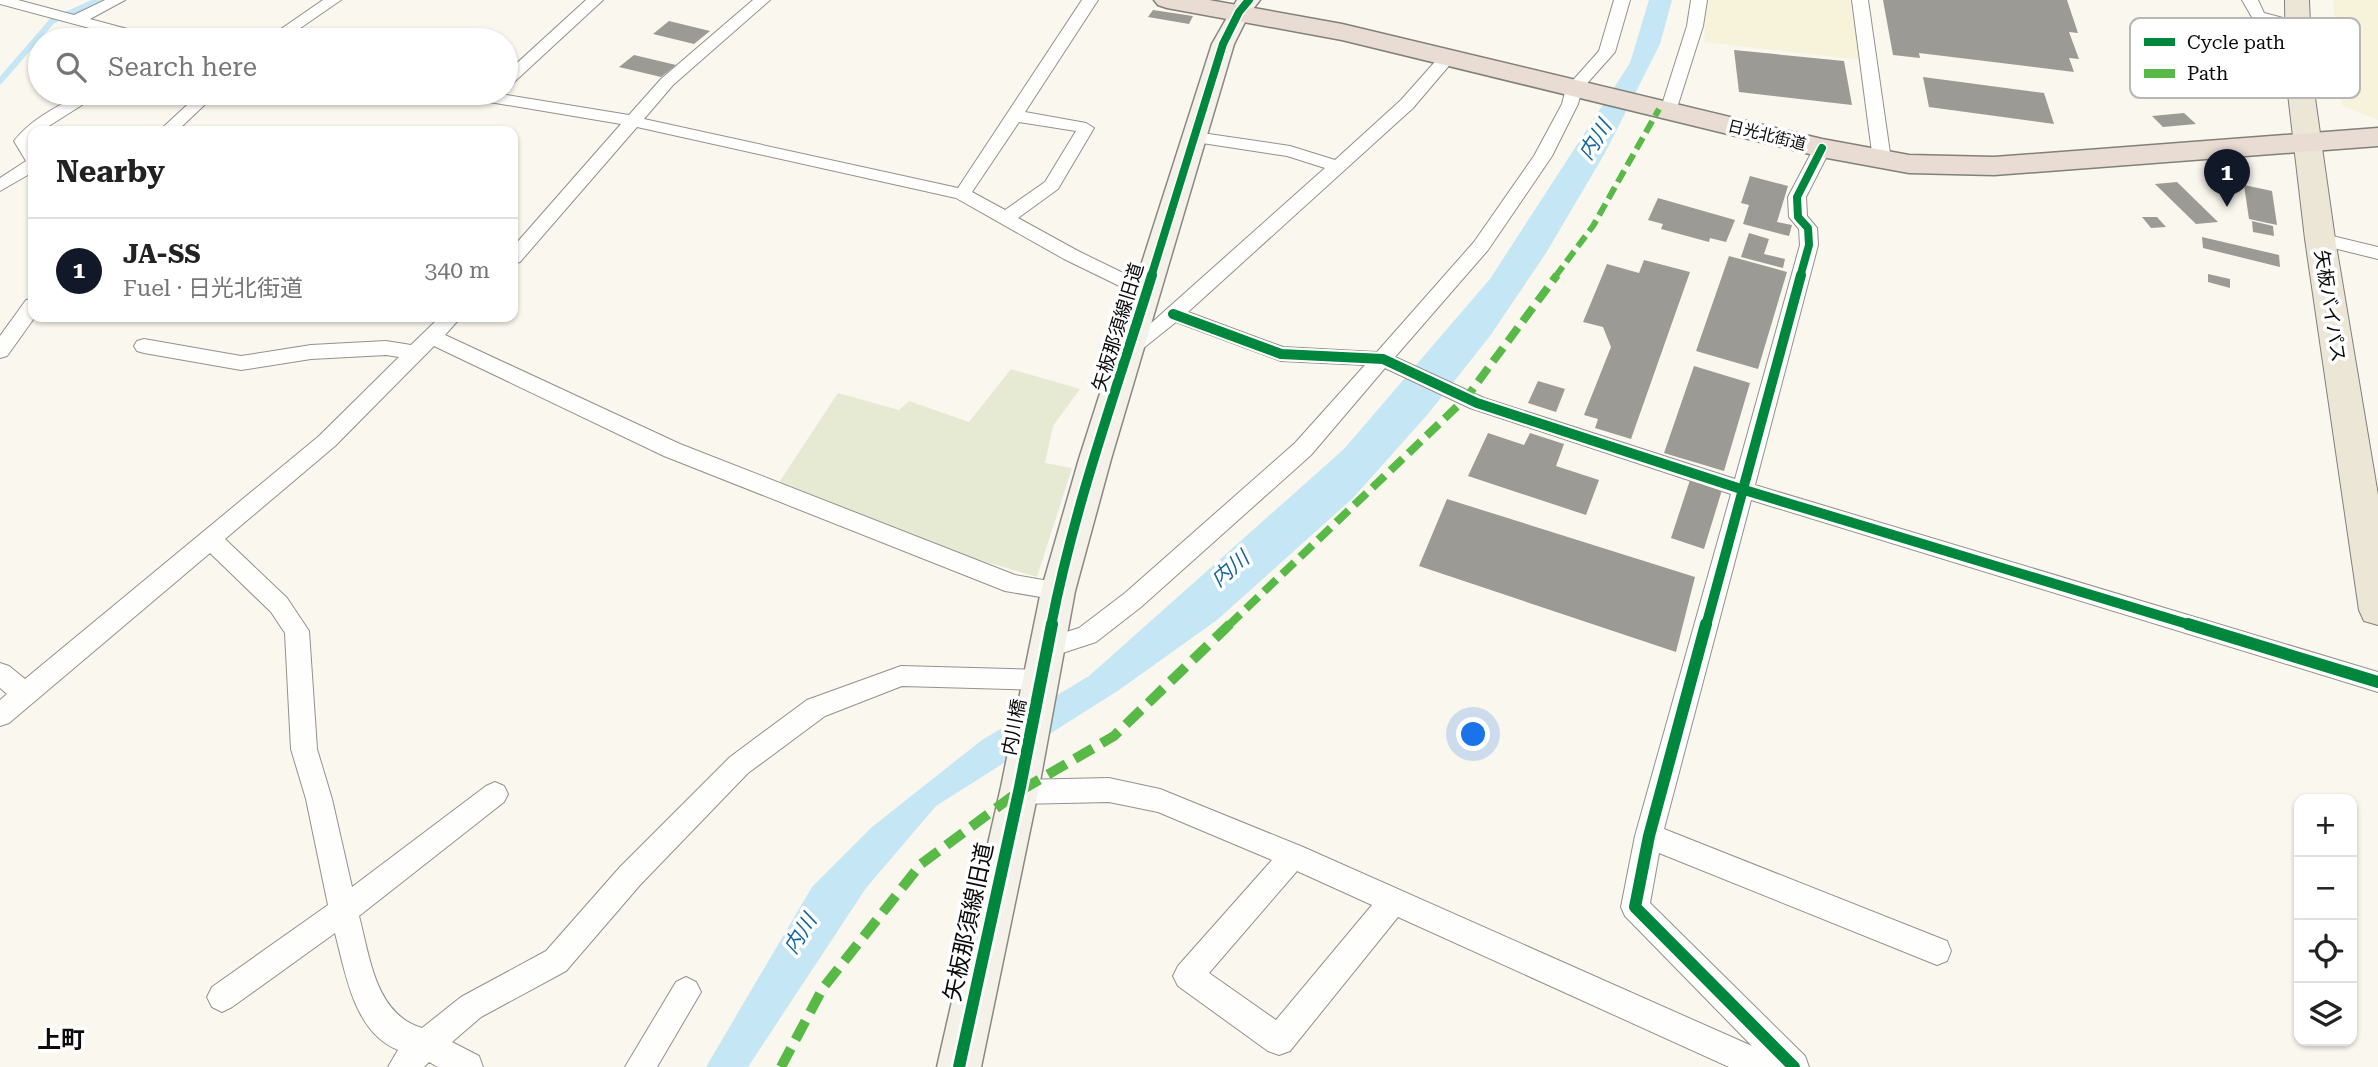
<!DOCTYPE html>
<html lang="en">
<head>
<meta charset="utf-8">
<style>
	:root { --surface:#fff; --page:#f2f2f2; --text:#222; --muted:#767676; --line:#e0e0e0; --accent:#111827 }
	body { margin:0; font-family:"Roboto Serif","Noto Sans JP",serif; background:var(--page); color:var(--text) }
	.controls { position:absolute; right:21px; bottom:21px; display:grid; overflow:hidden; border-radius:14px; box-shadow:0 2px 5px #0004 }
	.controls button { width:63px; height:63px; display:grid; place-items:center; padding:0; border:0; border-bottom:2px solid var(--line); background:var(--surface); color:var(--text); font:35px sans-serif }
	.you { position:absolute; left:1474px; top:735px; width:24px; height:24px; margin:-18px; border:5px solid #fff; border-radius:50%; background:#1a73e8; box-shadow:0 0 0 10px #1a73e833 }
	.badge { display:grid; place-items:center; width:46px; height:46px; border-radius:50%; background:var(--accent); color:#fff; font-size:23px; font-weight:700 }
	.pin { position:absolute; translate:-50% -58px; filter:drop-shadow(0 2px 4px #0008) }
	.pin::after { content:''; position:absolute; top:37px; width:24px; height:21px; background:inherit; clip-path:polygon(0 0,100% 0,50% 100%) }
	.list { margin:0; padding:0; list-style:none }
	h2 { display:flex; justify-content:space-between; align-items:center; height:91px; margin:0; padding:0 28px; font-size:30px }
	h2 small { font-size:23px; font-weight:400; color:var(--muted) }
	.list li { display:grid; grid-template-columns:46px 1fr auto; gap:21px; align-items:center; box-sizing:border-box; height:105px; padding:0 28px; border-top:2px solid var(--line) }
	.list b { display:block; font-size:26px; white-space:nowrap }
	.list p { margin:0; font-size:23px; white-space:nowrap; color:var(--muted) }
	.list em { font-size:23px; font-style:normal; color:var(--muted) }
	.icon { flex:none; width:38px; height:38px; fill:none; stroke:currentColor; stroke-width:2; stroke-linecap:round; stroke-linejoin:round }
	.map { position:relative; flex:none; width:2378px; height:1067px; overflow:hidden }
	.search { position:absolute; background:var(--surface); box-shadow:0 2px 5px #0004; left:28px; top:28px; width:490px; height:77px; display:flex; align-items:center; gap:18px; box-sizing:border-box; padding:0 24px; border-radius:38px; color:var(--muted); font-size:26px }
	.panel { position:absolute; background:var(--surface); box-shadow:0 2px 5px #0004; left:28px; top:126px; width:490px; height:196px; border-radius:14px }
	.map>svg:first-child { display:block }
	.farmland { fill:#f7f2da }
	.cemetery { fill:#e6ead2 }
	.water { fill:#c5e6f4 }
	.lines { fill:none; stroke-linecap:round; stroke-linejoin:round }
	.stream { stroke:#c5e6f4; stroke-width:6 }
	.building { fill:#9c9a94 }
	.street-casing { stroke:#93918d; stroke-width:2 }
	.secondary-casing { stroke:#898884; stroke-width:3 }
	.primary-casing { stroke:#807f7a; stroke-width:2 }
	.highway-casing { stroke:#807f7a; stroke-width:3 }
	.street { fill:#fefefc; fill-rule:evenodd }
	.secondary { fill:#f4f2e8; fill-rule:evenodd }
	.primary { fill:#ece6d7; fill-rule:evenodd }
	.highway { fill:#e9ddd3; fill-rule:evenodd }
	.quiet-far2 { stroke:#58b947; stroke-width:6; stroke-dasharray:13 6; stroke-linecap:butt }
	.quiet-far1 { stroke:#58b947; stroke-width:8; stroke-dasharray:17 8; stroke-linecap:butt }
	.quiet { stroke:#58b947; stroke-width:10; stroke-dasharray:21 10; stroke-linecap:butt }
	.cycleway-far2-casing { stroke:#fff; stroke-width:11 }
	.cycleway-far1-casing { stroke:#fff; stroke-width:14 }
	.cycleway-casing { stroke:#fff; stroke-width:17 }
	.cycleway-far2 { stroke:#00873e; stroke-width:8 }
	.cycleway-far1 { stroke:#00873e; stroke-width:10 }
	.cycleway { stroke:#00873e; stroke-width:12 }
	.labels { text-anchor:middle; dominant-baseline:central; stroke-width:7; stroke-linejoin:round; paint-order:stroke }
	.far-street-label { font-size:16px; fill:#0b0b0b; stroke:#fff }
	.street-label { font-size:19px; fill:#0b0b0b; stroke:#fff }
	.water-label { font-size:21px; font-style:italic; fill:#15679c; stroke:#fff }
	.near-street-label { font-size:23px; fill:#0b0b0b; stroke:#fff }
	.near-neighbourhood-label { font-size:24px; font-weight:bold; fill:#0b0b0b; stroke:#fff }
	.key { fill:#fff; stroke:#b6b6b6; stroke-width:2 }
	.key-label { font-size:19px; fill:#0b0b0b }
</style>
</head>
<body>
<div class="map">
<svg width="2378" height="1067" viewBox="0 0 2378 1067">
	<rect width="100%" height="100%" fill="#faf7ee"/>
	<g class="farmland">
		<path d="M1707,0H1850L1860,60L1704,42Z"/>
		<path d="M2333,0H2378V120L2342,105Z"/>
	</g>
	<path class="cemetery" d="M1011,369L1080,389L1053,426L1045,463L1072,468L1037,577L956,553L778,484L838,393L899,410L909,401L969,422Z"/>
	<path class="water" d="M1649,0H1672L1660,44L1605,153L1546,253L1490,336L1428,414L1353,498L1217,620L1119,690L936,806L866,888L748,1067H706L812,887L872,827L982,740L1089,676L1344,449L1490,279L1630,63Z"/>
	<g class="lines">
		<path class="stream" d="M0,81L52,21L99,0"/>
	</g>
	<g class="building">
		<path d="M1883,0H2067L2078,33L2069,32L2079,59L2069,58L2074,72L1919,53L1920,58L1893,55Z"/>
		<path d="M1153,10L1193,16L1189,24L1148,17Z"/>
		<path d="M669,21L710,31L694,44L653,34Z"/>
		<path d="M1734,50L1844,61L1852,105L1739,92Z"/>
		<path d="M634,55L676,65L661,77L619,67Z"/>
		<path d="M1923,77L2044,93L2054,124L1929,107Z"/>
		<path d="M2184,113L2196,124L2163,127L2152,116Z"/>
		<path d="M1750,176L1788,186L1777,222L1792,225L1789,236L1743,224L1749,205L1741,203Z"/>
		<path d="M2177,182L2218,222L2196,224L2155,184Z"/>
		<path d="M2244,185L2272,191L2277,225L2249,219Z"/>
		<path d="M1658,198L1735,220L1726,242L1710,238L1709,242L1661,229L1663,224L1648,220Z"/>
		<path d="M2142,217H2157L2166,227L2151,228Z"/>
		<path d="M2252,221L2273,226L2274,236L2253,232Z"/>
		<path d="M1749,233L1769,239L1764,254L1785,259L1783,268L1741,257Z"/>
		<path d="M2202,237L2279,255L2280,267L2203,248Z"/>
		<path d="M1729,256L1787,272L1758,369L1696,351Z"/>
		<path d="M1644,260L1690,272L1631,439L1595,428L1598,419L1584,415L1611,347L1603,327L1583,322L1607,264L1639,273Z"/>
		<path d="M2208,274L2230,279V288L2208,282Z"/>
		<path d="M1694,366L1750,383L1724,471L1664,453Z"/>
		<path d="M1538,381L1565,389L1556,412L1528,403Z"/>
		<path d="M1488,433L1524,445L1530,433L1564,444L1556,466L1599,480L1586,515L1468,476Z"/>
		<path d="M1690,480L1722,490L1704,549L1671,538Z"/>
		<path d="M1447,499L1695,577L1676,652L1419,566Z"/>
	</g>
	<g class="lines">
		<defs>
			<g id="street">
				<path d="M0,0H18L74,15L105,0H125L90,19L157,37L159,40H134L0,4Z"/>
				<path d="M323,0H341L283,40H265Z"/>
				<path d="M586,0H603L512,84L506,86V73Z"/>
				<path d="M753,0H770L673,85L644,119L958,188L1082,0H1098L1025,112L1086,123L1094,128L1058,189L1018,218L1078,251L1154,288L1157,292L1154,296H1140L1064,259L956,198L637,127L520,262L513,264V247L621,124L466,98L458,93H494L629,115L661,79ZM1019,122L1076,131L1045,182L1005,210L972,192Z"/>
				<path d="M1614,0H1630L1615,52L1582,89L1578,104L1552,156L1488,250L1395,357L1484,398L1735,479L1800,245L1799,229L1789,217L1788,197L1816,144H1828L1831,148L1806,197L1807,216L1817,228L1818,245L1755,485L2378,672V692L1751,500L1664,829L1947,941L1951,951L1947,961L1937,965L1659,853L1650,903L1805,1056L1809,1067H1729L1398,917L1290,1051L1279,1055L1268,1051L1178,986L1173,976L1178,966L1272,860L1158,812L1109,802L1018,804L1009,800L1005,792L1009,784L1018,780L1109,778L1160,789L1303,847L1752,1046L1625,916L1621,907L1635,836L1731,494L1470,408L1385,368L1311,455L1141,607L1096,642L1047,658L1038,655L1035,648L1038,641L1079,628L1125,593L1295,443L1365,365L1281,361L1176,322L1136,354H1122L1119,349L1149,325L1325,168L1287,156L1189,141L1186,137L1189,133L1195,132L1290,146L1335,160L1401,100L1441,55H1453L1455,58L1453,61L1413,108L1188,312L1283,347L1377,352L1474,242L1534,156L1562,104L1566,88L1599,51ZM1297,871L1372,905L1276,1020L1209,973Z"/>
				<path d="M1691,0H1707L1703,26L1676,111L1668,116L1660,111L1687,26Z"/>
				<path d="M1852,0H1868L1891,160L1882,165L1873,160Z"/>
				<path d="M2242,0H2258L2264,13L2302,23L2305,26L2297,31L2253,19Z"/>
				<path d="M82,93H101L41,131H33V172L0,191V178L26,161L14,141C32,118 57,107 82,93Z"/>
				<path d="M200,93H217L177,131H159Z"/>
				<path d="M2320,233L2378,247V259L2313,243L2311,239L2313,235Z"/>
				<path d="M33,299L35,317L7,356L0,358V336L26,300Z"/>
				<path d="M440,317H461L445,335L680,444L1015,575L1066,584L1070,591L1066,598L1058,600L1005,591L664,456L434,346L335,446L225,539L287,598L309,631L317,749L332,799L352,887L486,786L495,782L504,786L508,794L504,802L359,916C370,957 375,1014 422,1028L461,997L546,951L620,867L730,757L807,700L901,666L1041,670L1050,673L1053,680L1050,687L1041,690L902,686L825,716L748,773L640,885L566,971L481,1017L452,1042L479,1056L483,1067H438L429,1062L424,1067H388L398,1050C354,1032 346,975 335,933L232,1007L222,1012L212,1007L207,997L212,987L328,905L306,799L291,749L285,633L271,612L210,553L9,723L0,726V700L7,694L0,688V663L9,666L25,679L319,436L399,357L386,355L311,359L241,370L144,353L137,351L134,346L137,341L144,339L241,356L311,345L386,341L411,345Z"/>
				<path d="M686,977L696,982L701,992L657,1067H625L676,982Z"/>
			</g>
			<path id="secondary" d="M1237,0H1260L1249,14L1234,44L1111,459L1075,591L1039,787L981,1067H937L1001,787L1041,591L1079,459L1212,44Z"/>
			<path id="primary" d="M2285,0H2309L2312,77L2335,239L2378,495V625L2364,621L2359,610L2305,239L2286,77Z"/>
			<path id="highway" d="M1154,0H1209L1342,24L1822,139L1909,155L1994,157L2378,128V146L1994,175L1909,173L1822,157L1342,40L1167,8L1158,5Z"/>
		</defs>
		<use href="#street" class="street-casing"/>
		<use href="#secondary" class="secondary-casing"/>
		<use href="#primary" class="primary-casing"/>
		<use href="#highway" class="highway-casing"/>
		<use href="#street" class="street"/>
		<use href="#secondary" class="secondary"/>
		<use href="#primary" class="primary"/>
		<use href="#highway" class="highway"/>
		<path class="quiet-far2" d="M1555,277L1593,226L1659,109"/>
		<path class="quiet-far1" d="M1228,626L1466,398L1557,275"/>
		<path class="quiet" d="M781,1067L823,988L921,864L1018,792L1114,736L1230,624"/>
		<defs>
			<g id="cycleway-far2">
				<path d="M1151,277L1223,44L1239,12L1249,0"/>
				<path d="M1800,277L1809,245L1808,228L1798,217L1797,197L1822,148"/>
			</g>
			<g id="cycleway-far1">
				<path d="M1173,314L1281,354L1383,359L1477,403L1741,489L2194,626"/>
				<path d="M1051,626C1074,507 1116,391 1152,275"/>
				<path d="M1706,626L1801,275"/>
			</g>
			<g id="cycleway">
				<path d="M1706,624L1649,836L1635,907L1794,1067"/>
				<path d="M2188,624L2378,682"/>
				<path d="M959,1067L1020,787L1052,624"/>
			</g>
		</defs>
		<use href="#cycleway-far2" class="cycleway-far2-casing"/>
		<use href="#cycleway-far1" class="cycleway-far1-casing"/>
		<use href="#cycleway" class="cycleway-casing"/>
		<use href="#cycleway-far2" class="cycleway-far2"/>
		<use href="#cycleway-far1" class="cycleway-far1"/>
		<use href="#cycleway" class="cycleway"/>
	</g>
	<g class="labels">
		<g class="far-street-label">
			<text transform="translate(1767 135) rotate(14)">日光北街道</text>
		</g>
		<g class="street-label">
			<text transform="translate(2330 306) rotate(81)">矢板バイパス</text>
			<text transform="translate(1118 327) rotate(-73)">矢板那須線旧道</text>
			<text transform="translate(1014 727) rotate(-79)">内川橋</text>
		</g>
		<g class="water-label">
			<text transform="translate(1595 140) rotate(-58)">内川</text>
			<text transform="translate(1230 569) rotate(-40)">内川</text>
			<text transform="translate(800 934) rotate(-58)">内川</text>
		</g>
		<g class="near-street-label">
			<text transform="translate(969 922) rotate(-78)">矢板那須線旧道</text>
		</g>
		<g class="near-neighbourhood-label">
			<text x="61" y="1040">上町</text>
		</g>
	</g>
	<rect x="2130" y="18" width="230" height="80" rx="10" class="key"/>
	<rect x="2144" y="38" width="31" height="8" fill="#00873e"/>
	<rect x="2144" y="69" width="31" height="9" fill="#58b947"/>
	<g class="key-label">
		<text x="2187" y="49">Cycle path</text>
		<text x="2187" y="80">Path</text>
	</g>
</svg>
<div class="controls">
<button>+</button>
<button>−</button>
<button><svg class="icon" aria-label="locate" viewBox="0 0 24 24"><circle cx="12" cy="12" r="6"/><path d="M12 2v4M12 18v4M2 12h4M18 12h4"/></svg></button>
<button><svg class="icon" aria-label="layers" viewBox="0 0 24 24"><path d="M12 4l9 5-9 5-9-5zM3 14l9 5 9-5"/></svg></button>
</div>
<div class="you"></div>
<div class="pin badge" style="left:2227px;top:207px">1</div>
<div class="search"><svg class="icon" aria-label="search" viewBox="0 0 24 24"><circle cx="10" cy="10" r="6"/><path d="M15 15l6 6"/></svg>Search here</div>
<section class="panel">
<h2>Nearby<small></small></h2>
<ul class="list">
<li><span class="badge">1</span><div><b>JA-SS</b><p>Fuel · 日光北街道</p></div><em>340 m</em></li>
</ul>
</section>
</div>
</body>
</html>
